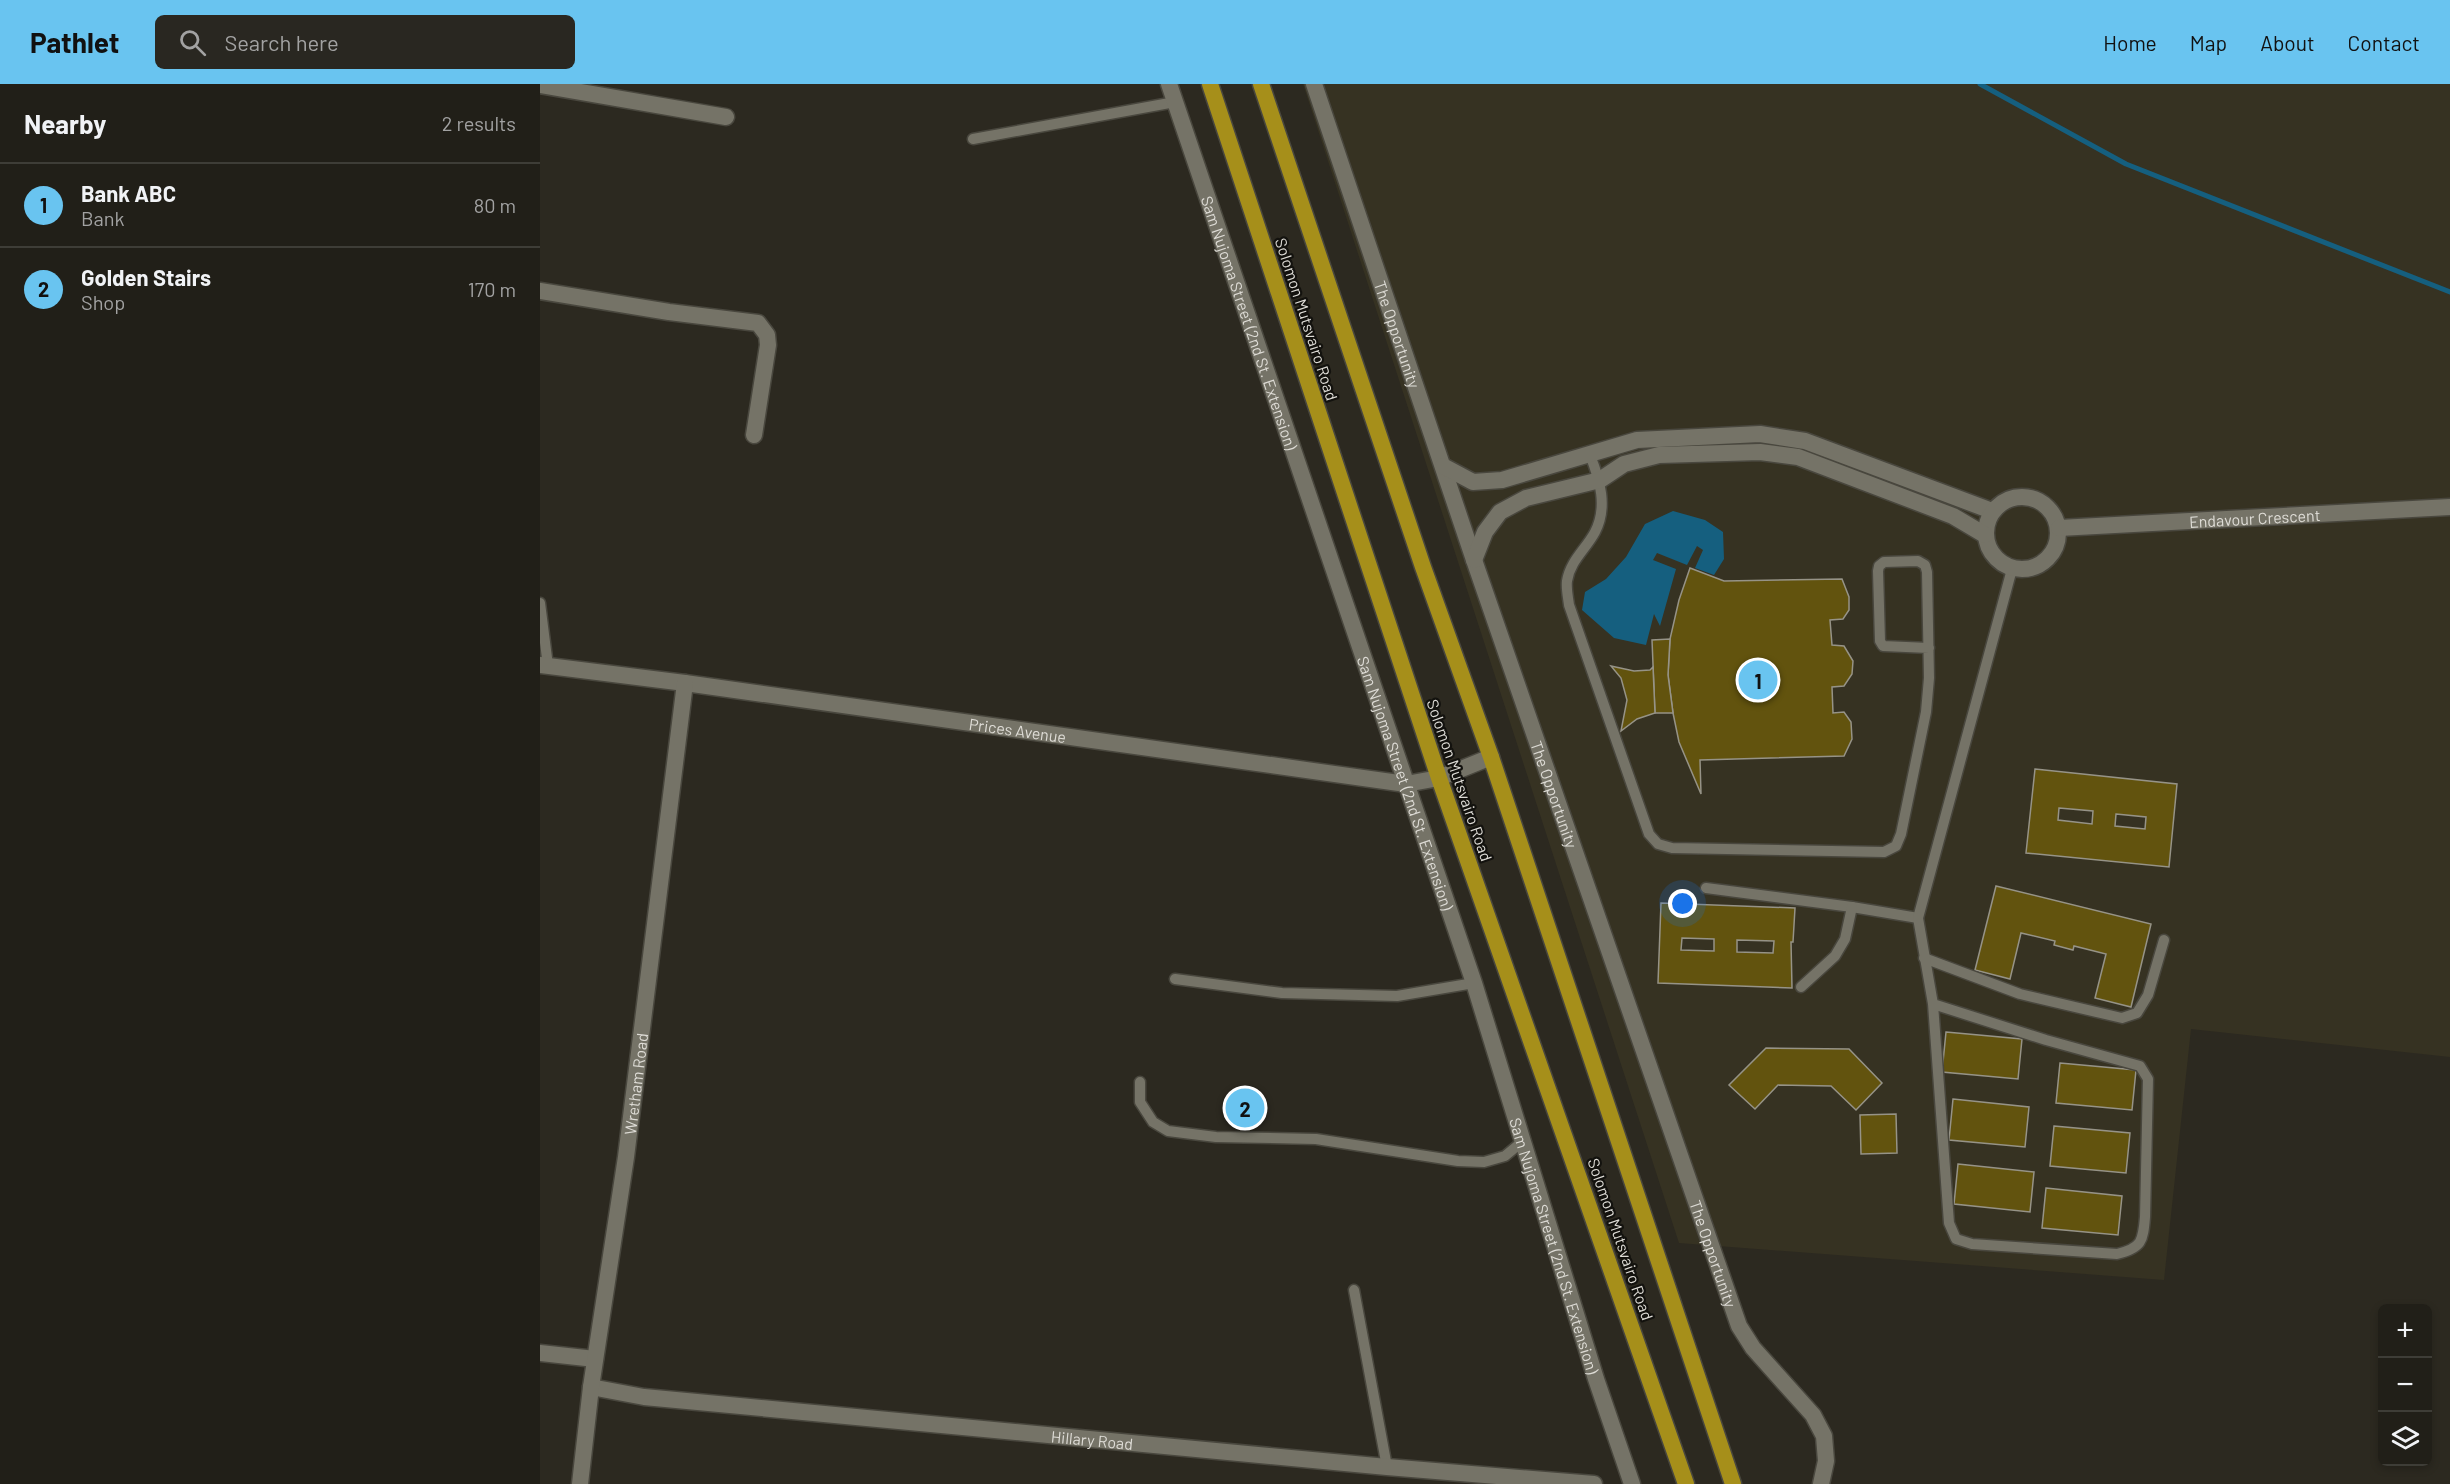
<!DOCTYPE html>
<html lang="en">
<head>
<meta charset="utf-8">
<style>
	:root { --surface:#211f18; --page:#292721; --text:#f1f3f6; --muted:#a2a2a2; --line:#3e3d37; --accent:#69c4f0 }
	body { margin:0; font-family:Barlow,sans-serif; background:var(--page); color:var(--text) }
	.controls { position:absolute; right:18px; bottom:18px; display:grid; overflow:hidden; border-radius:9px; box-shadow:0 3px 9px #0003 }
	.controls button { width:54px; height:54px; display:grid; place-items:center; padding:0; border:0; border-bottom:2px solid var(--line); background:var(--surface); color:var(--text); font:30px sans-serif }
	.you { position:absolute; left:1143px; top:820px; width:21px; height:21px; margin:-15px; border:4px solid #fff; border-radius:50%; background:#1a73e8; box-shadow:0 0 0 9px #1a73e833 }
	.badge { display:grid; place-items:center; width:39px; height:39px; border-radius:50%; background:var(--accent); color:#111; font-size:20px; font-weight:700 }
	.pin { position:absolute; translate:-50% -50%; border:3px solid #fff; box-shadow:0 2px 6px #0006 }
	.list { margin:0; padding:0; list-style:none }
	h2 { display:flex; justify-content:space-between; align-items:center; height:78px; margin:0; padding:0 24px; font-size:26px }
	h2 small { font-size:20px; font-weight:400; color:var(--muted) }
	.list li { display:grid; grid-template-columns:39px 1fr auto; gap:18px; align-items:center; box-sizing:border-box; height:84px; padding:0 24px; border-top:2px solid var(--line) }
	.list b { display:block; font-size:22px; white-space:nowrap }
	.list p { margin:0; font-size:20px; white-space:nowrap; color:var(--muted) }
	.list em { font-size:20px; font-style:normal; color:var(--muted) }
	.icon { flex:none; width:33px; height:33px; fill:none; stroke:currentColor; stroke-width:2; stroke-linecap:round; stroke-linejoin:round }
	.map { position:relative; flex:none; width:1910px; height:1400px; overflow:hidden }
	header { display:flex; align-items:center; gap:36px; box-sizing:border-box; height:84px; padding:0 30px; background:var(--accent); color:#111 }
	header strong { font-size:28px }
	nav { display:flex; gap:33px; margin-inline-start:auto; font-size:21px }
	.search { width:420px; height:54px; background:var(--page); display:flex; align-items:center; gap:15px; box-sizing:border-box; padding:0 21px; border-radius:9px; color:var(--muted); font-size:22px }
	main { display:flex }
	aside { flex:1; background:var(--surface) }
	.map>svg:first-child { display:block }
	.built { fill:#363222 }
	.water { fill:#155f7f }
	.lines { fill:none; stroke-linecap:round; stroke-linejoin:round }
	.stream { stroke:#155f7f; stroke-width:5 }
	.building { fill:#62530e; stroke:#969387; stroke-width:1.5; fill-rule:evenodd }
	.service-casing { stroke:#49473e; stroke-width:13 }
	.minor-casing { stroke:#49473e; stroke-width:19 }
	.trunk-casing { stroke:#49473e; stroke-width:19 }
	.service { stroke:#757367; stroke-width:10 }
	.minor { stroke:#757367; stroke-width:16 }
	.trunk { stroke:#a68f1a; stroke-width:16 }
	.labels { text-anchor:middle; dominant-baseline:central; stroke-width:4.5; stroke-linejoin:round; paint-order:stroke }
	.street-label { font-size:16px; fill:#dedcd6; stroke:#13120e }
</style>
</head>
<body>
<header>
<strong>Pathlet</strong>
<div class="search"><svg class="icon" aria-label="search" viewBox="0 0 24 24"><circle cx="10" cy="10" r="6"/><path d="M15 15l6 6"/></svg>Search here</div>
<nav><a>Home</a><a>Map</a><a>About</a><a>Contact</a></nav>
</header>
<main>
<aside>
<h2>Nearby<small>2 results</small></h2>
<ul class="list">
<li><span class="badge">1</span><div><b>Bank ABC</b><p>Bank</p></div><em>80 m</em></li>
<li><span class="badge">2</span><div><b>Golden Stairs</b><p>Shop</p></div><em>170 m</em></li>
</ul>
</aside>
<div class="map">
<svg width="1910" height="1400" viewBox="0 0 1910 1400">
	<rect width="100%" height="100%" fill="#2c2920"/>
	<path class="built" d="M763,0H1910V973L1651,945L1624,1196L1139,1159Z"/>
	<path class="water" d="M1133,427L1165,436L1183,448L1184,475L1174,491L1155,484L1163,466L1157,462L1147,481L1117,469L1113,476L1136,485L1120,542L1114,530L1106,561L1074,554L1042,526L1045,508L1066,495L1086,473L1105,440Z"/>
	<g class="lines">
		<path class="stream" d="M1440,0L1586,80L1910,208"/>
	</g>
	<g class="building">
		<path d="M1150,484L1184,497L1302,495L1309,513V526L1303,535L1290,536L1292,561L1304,562L1313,577L1312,590L1304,602L1292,603L1293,629L1304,628L1311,638L1312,655L1304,672L1160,676L1161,710L1139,658L1133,629L1128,591L1130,555L1139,516Z"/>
		<path d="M1130,555L1128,591L1133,629H1115L1112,556Z"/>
		<path d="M1071,582L1094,587L1110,586L1113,583L1115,629L1097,635L1081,647L1087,616L1081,594Z"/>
		<path d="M1495,685L1637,700L1629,783L1486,769ZM1519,724L1553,727L1552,740L1518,736ZM1576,730L1606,733L1605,745L1575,742Z"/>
		<path d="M1456,802L1611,840L1591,923L1555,914L1566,870L1534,862L1533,866L1514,861L1515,857L1481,849L1470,895L1435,886Z"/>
		<path d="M1121,819L1255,824L1253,858H1251L1252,904L1118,899ZM1142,854L1174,855V867L1141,866ZM1197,856L1234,857L1233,869L1197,868Z"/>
		<path d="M1406,948L1482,955L1478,995L1402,988Z"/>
		<path d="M1226,964L1309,965L1342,999L1316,1026L1291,1002L1238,1001L1215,1025L1189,1001Z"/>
		<path d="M1520,979L1596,986L1592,1026L1516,1019Z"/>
		<path d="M1413,1015L1489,1023L1485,1063L1409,1056Z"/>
		<path d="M1356,1030L1357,1069L1321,1070L1320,1031Z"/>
		<path d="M1514,1042L1590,1049L1586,1089L1510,1082Z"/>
		<path d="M1418,1080L1494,1088L1490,1128L1414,1120Z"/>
		<path d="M1506,1104L1582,1112L1578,1151L1502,1144Z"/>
	</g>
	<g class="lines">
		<defs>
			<g id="service">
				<path d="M433,55L635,18"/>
				<path d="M1050,371C1060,396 1068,423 1055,448C1046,465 1030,477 1027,497C1026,504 1028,513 1029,521L1109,750L1118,760L1132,764L1344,768L1356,762L1361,750L1386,628L1389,594L1387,488L1385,481L1378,477L1344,478L1339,482L1338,487L1340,557L1343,562L1389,564"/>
				<path d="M0,519L8,582"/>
				<path d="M1166,804L1312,823L1378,834"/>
				<path d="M1384,874L1480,910L1582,934L1597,929L1608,911L1624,856"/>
				<path d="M635,895L742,909L857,912L934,899"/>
				<path d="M1261,903L1295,872L1305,855L1312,823"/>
				<path d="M1393,920L1506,956L1600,982L1608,995L1605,1133C1603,1157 1602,1164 1577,1170L1432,1160L1416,1155L1409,1139L1393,920L1378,834L1472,485"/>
				<path d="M600,998V1018L613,1038L628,1047L676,1053L776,1055L918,1077L944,1078L965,1072L983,1057"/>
				<path d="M814,1206L847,1383"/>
			</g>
			<g id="minor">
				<path id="s1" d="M629,0L934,899L1056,1295L1092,1400"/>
				<path id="s2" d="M774,0L934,476L1199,1242L1213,1264L1273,1331L1284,1352L1286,1377L1281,1400"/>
				<path d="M0,1L186,33"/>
				<path d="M0,207L129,228L218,239L227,251L228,261L214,351"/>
				<path d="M903,382L933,398L962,396L1097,356L1220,350L1265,357L1452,427"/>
				<circle cx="1482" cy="449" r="36"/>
				<path id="s3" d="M1519,444L1910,423"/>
				<path d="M934,476L945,448L960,428L986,414L1060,396L1084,380L1119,371L1220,368L1258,373L1413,432L1445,451"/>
				<path id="s4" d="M0,581L145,599L866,700L899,694L951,673"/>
				<path d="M0,1269L55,1275"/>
				<path id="s5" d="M51,1303L104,1313L847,1383L1054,1400"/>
				<path id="s6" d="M40,1400L51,1303L86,1073L145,599"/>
			</g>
			<g id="trunk">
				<path d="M670,0L899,694L1146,1400"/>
				<path d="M721,0L883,483L951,673L1193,1400"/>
			</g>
		</defs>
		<use href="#service" class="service-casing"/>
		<use href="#minor" class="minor-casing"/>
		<use href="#trunk" class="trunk-casing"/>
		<use href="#service" class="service"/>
		<use href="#minor" class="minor"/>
		<use href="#trunk" class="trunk"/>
	</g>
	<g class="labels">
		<g class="street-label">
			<text transform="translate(767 235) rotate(72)">Solomon Mutsvairo Road</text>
			<text stroke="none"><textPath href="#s1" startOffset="252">Sam Nujoma Street (2nd St. Extension)</textPath></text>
			<text stroke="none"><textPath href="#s2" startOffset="264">The Opportunity</textPath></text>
			<text stroke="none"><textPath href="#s3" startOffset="196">Endavour Crescent</textPath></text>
			<text stroke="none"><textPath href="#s4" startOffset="482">Prices Avenue</textPath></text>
			<text transform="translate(920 696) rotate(71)">Solomon Mutsvairo Road</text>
			<text stroke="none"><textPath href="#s1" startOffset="738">Sam Nujoma Street (2nd St. Extension)</textPath></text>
			<text stroke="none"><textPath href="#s2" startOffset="750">The Opportunity</textPath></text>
			<text stroke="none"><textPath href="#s6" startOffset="404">Wretham Road</textPath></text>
			<text transform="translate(1081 1155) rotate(71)">Solomon Mutsvairo Road</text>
			<text stroke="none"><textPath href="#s1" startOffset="1224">Sam Nujoma Street (2nd St. Extension)</textPath></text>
			<text stroke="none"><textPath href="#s2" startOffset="1236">The Opportunity</textPath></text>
			<text stroke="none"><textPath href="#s5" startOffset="504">Hillary Road</textPath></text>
		</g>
	</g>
</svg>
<div class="controls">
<button>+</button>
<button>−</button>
<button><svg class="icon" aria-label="layers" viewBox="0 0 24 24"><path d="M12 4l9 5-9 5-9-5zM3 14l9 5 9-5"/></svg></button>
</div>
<div class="you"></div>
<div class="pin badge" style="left:1218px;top:596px">1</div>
<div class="pin badge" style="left:705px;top:1024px">2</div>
</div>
</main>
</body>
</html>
